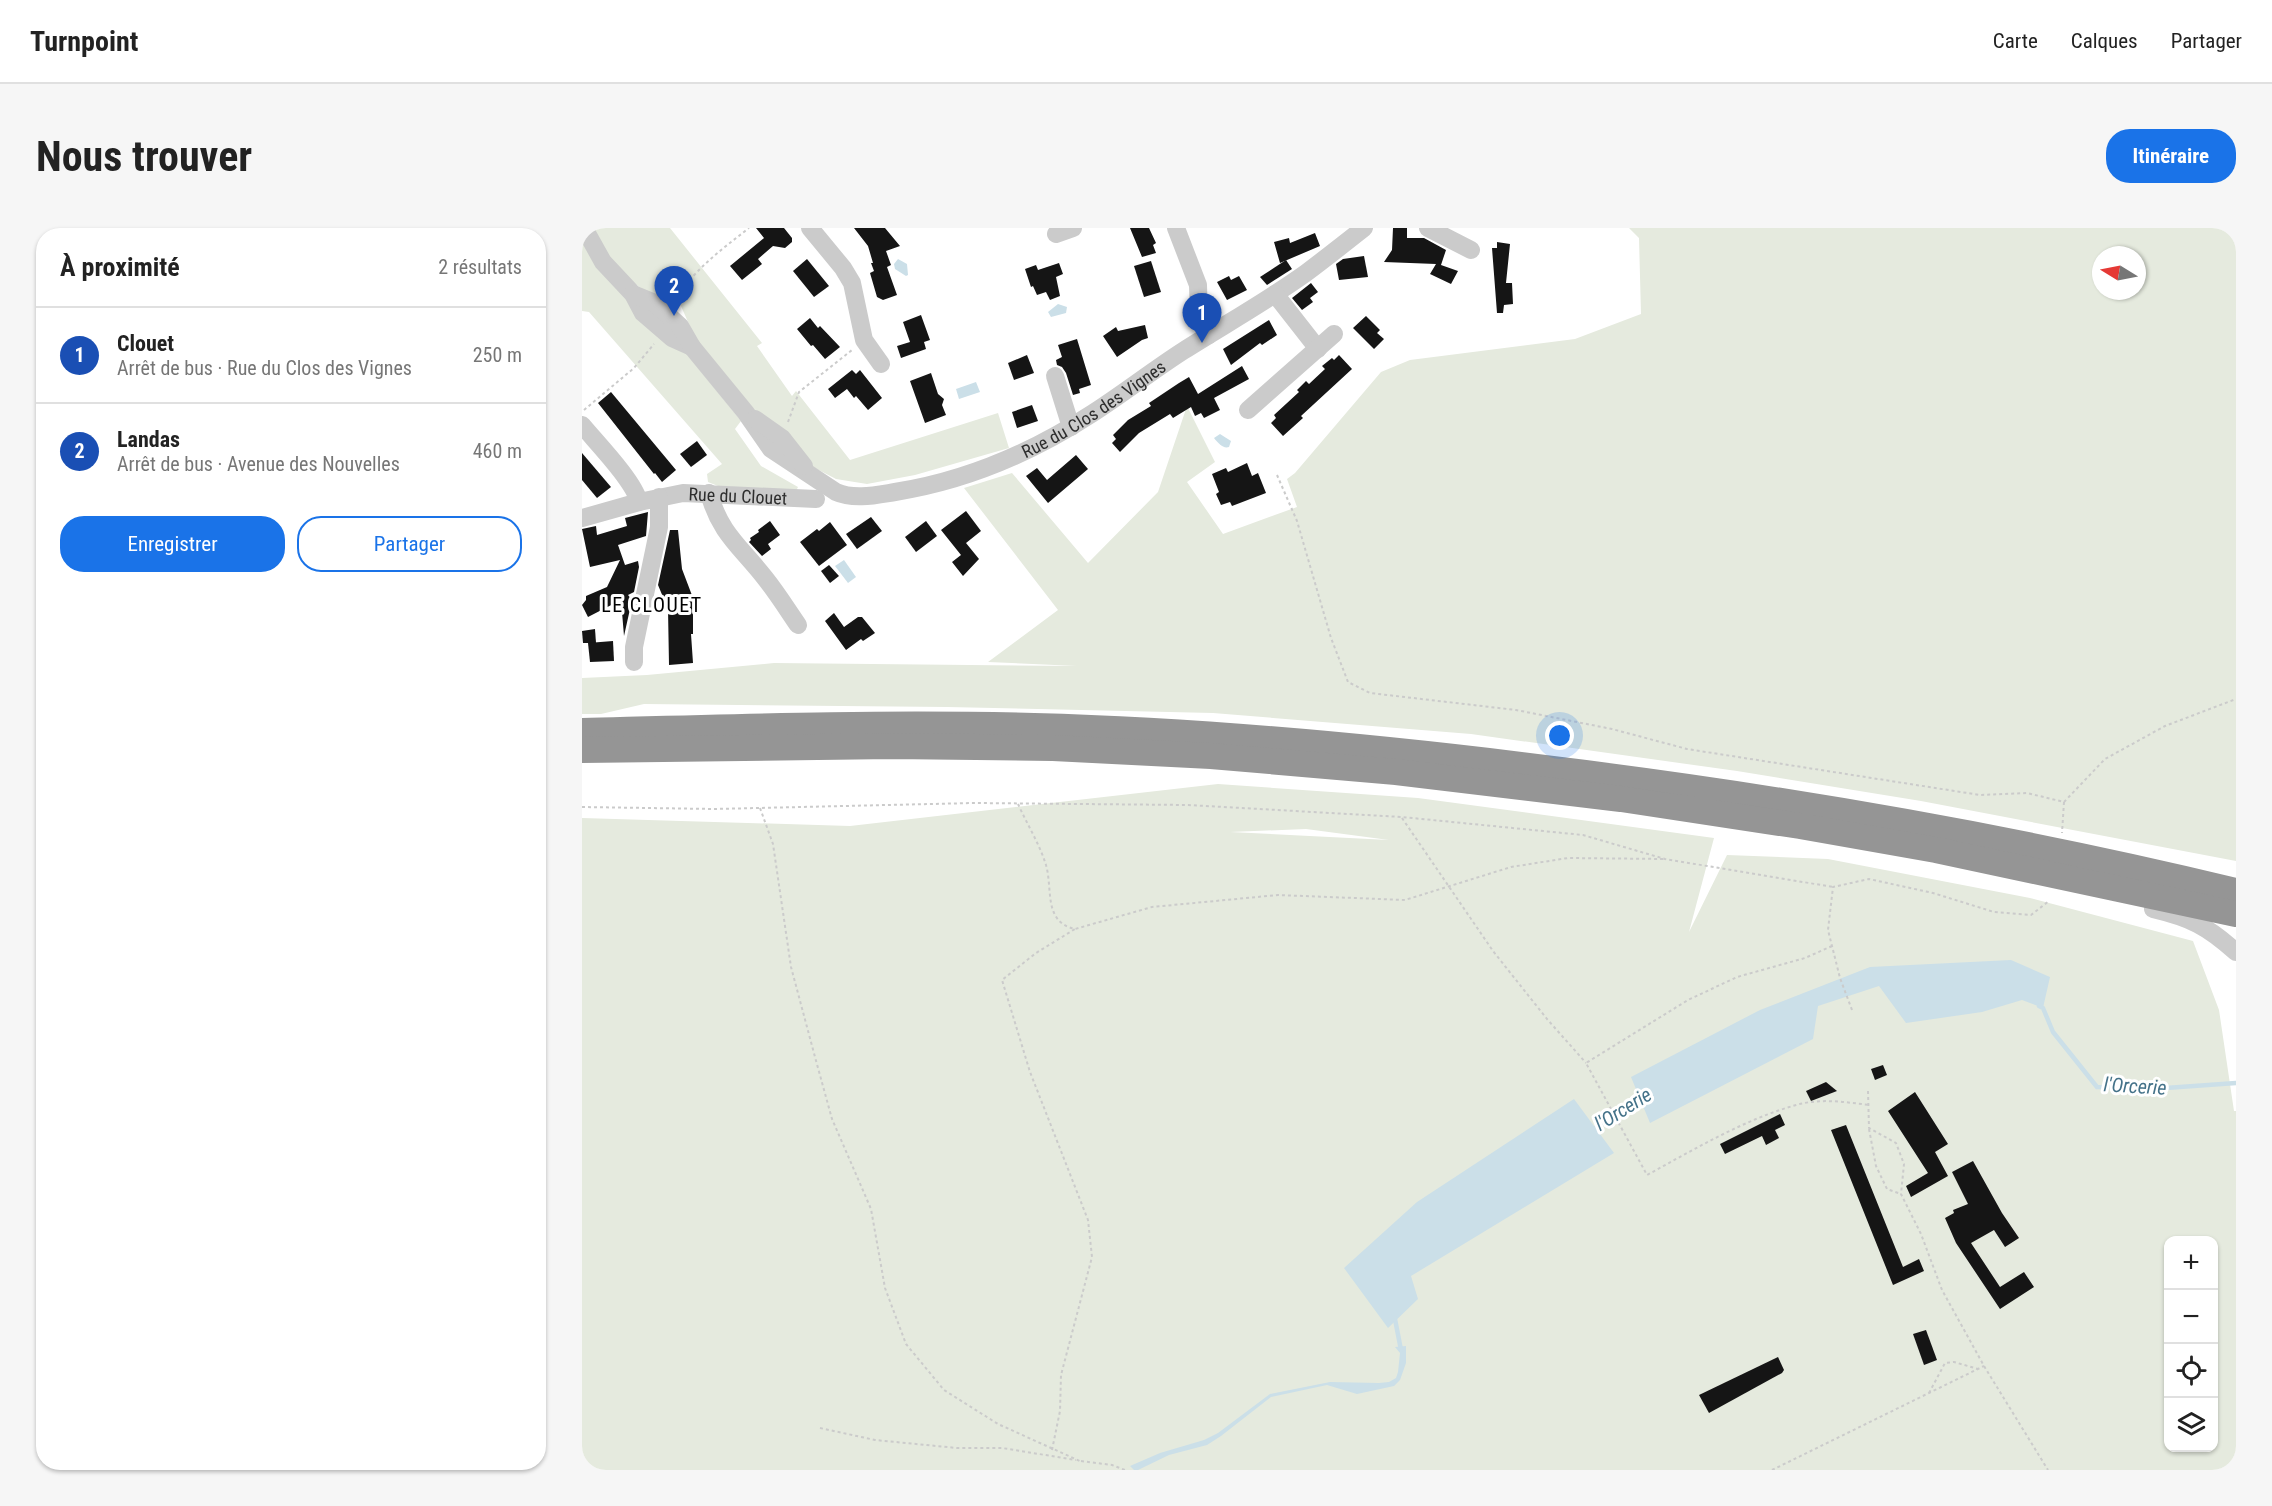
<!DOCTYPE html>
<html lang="fr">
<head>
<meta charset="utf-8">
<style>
	:root { --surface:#fff; --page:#f6f6f6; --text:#222; --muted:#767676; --line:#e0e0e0; --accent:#1a73e8 }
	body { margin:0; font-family:"Roboto Condensed",sans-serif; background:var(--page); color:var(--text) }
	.controls { position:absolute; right:18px; bottom:18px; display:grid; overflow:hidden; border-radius:12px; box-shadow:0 2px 4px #0004 }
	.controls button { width:54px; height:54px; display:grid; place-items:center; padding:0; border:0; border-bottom:2px solid var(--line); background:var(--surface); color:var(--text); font:30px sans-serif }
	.compass { position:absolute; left:1510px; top:18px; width:54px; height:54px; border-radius:50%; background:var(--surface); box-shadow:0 2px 4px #0004; rotate:280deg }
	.you { position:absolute; left:978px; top:508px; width:21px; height:21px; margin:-15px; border:4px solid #fff; border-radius:50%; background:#1a73e8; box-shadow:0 0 0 9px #1a73e833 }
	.badge { display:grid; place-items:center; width:39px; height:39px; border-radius:50%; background:var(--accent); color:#fff; font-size:20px; font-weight:700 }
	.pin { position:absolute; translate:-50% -50px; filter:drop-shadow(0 2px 3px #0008) }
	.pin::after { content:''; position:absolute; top:32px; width:21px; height:18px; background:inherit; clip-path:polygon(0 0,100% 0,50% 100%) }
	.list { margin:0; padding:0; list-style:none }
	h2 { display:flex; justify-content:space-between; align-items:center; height:78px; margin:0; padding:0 24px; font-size:26px }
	h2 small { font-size:20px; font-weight:400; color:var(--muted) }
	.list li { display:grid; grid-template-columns:39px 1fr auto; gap:18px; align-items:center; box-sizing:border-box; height:96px; padding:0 24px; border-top:2px solid var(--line) }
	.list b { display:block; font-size:22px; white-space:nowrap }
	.list p { margin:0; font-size:20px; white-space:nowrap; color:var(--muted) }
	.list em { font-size:20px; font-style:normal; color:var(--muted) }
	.actions { display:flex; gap:12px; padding:18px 24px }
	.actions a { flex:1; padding:14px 0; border:2px solid var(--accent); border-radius:24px; text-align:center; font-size:21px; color:var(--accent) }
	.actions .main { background:var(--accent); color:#fff }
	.icon { flex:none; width:33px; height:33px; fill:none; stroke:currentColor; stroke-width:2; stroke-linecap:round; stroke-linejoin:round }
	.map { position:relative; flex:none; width:1654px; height:1242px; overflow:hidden; border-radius:24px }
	header { display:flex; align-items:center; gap:36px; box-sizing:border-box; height:84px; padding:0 30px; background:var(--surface); border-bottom:2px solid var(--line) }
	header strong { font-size:28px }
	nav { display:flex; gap:33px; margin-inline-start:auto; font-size:21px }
	.intro { display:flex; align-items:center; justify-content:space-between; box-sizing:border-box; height:144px; padding:0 36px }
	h1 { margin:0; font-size:42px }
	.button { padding:15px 27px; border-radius:24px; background:var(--accent); color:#fff; font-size:21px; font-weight:700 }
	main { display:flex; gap:36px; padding:0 36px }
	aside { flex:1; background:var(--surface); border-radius:24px; box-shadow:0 2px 4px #0004 }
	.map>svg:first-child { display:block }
	.green { fill:#e5eade; fill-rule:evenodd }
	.water { fill:#cbdfe8 }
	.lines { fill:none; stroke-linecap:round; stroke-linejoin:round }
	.stream { stroke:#cbdfe8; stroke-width:4.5 }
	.building { fill:#151515 }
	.path { stroke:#cbcbcb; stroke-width:2; stroke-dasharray:3 3; stroke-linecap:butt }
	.minor { stroke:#cbcbcb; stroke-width:18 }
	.highway { stroke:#959595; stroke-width:26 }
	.labels { text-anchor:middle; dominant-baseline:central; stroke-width:6; stroke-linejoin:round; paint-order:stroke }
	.street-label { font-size:18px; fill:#2e2e2e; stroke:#fff }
	.neighbourhood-label { font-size:20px; letter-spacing:1.5px; fill:#000; stroke:#fff }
	.water-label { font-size:20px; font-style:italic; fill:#447289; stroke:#fff }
</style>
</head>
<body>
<header>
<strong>Turnpoint</strong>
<nav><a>Carte</a><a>Calques</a><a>Partager</a></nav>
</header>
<div class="intro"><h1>Nous trouver</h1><a class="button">Itinéraire</a></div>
<main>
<aside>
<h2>À proximité<small>2 résultats</small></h2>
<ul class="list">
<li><span class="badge" style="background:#1a4fb4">1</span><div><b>Clouet</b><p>Arrêt de bus · Rue du Clos des Vignes</p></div><em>250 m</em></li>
<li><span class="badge" style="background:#1a4fb4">2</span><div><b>Landas</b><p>Arrêt de bus · Avenue des Nouvelles</p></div><em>460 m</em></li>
</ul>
<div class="actions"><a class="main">Enregistrer</a><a>Partager</a></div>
</aside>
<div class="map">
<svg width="1654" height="1242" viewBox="0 0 1654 1242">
	<rect width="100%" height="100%" fill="#fff"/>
	<g class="green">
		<path d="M9,0H88L180,115L175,118L210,168L214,163L268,232L416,185L427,220L333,247L285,256L254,251L231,239L175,186L113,110L99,78L86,63L71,69C41,48 27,33 9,0Z"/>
		<path d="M1047,0H1654V633L1339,573L1155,543L889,506L631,485L365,479L62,476L19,486H0V450L65,447L192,435L495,438L406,434L476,382L382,260L430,245L506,335L576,264L605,178L633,234L605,254L641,306L715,279L705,251L713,245L799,144L828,132L993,111L1059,86L1057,10ZM1519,27H1555V63H1519Z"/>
		<path d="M0,11L106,127L159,193L153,201L179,238L216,259L214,263L136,258L126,254L125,246L140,236L7,84L0,83Z"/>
		<path d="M636,556L836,570L1132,610L1107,704L1145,627L1246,631L1448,670L1611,713L1637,782L1652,883H1654V1242H0V590L268,598ZM724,601L807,612L648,604ZM1586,1012H1632V1220H1586Z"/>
	</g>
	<g class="water">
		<path d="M316,31L325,36L326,47L324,48L313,41L312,36Z"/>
		<path d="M476,76L485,79L484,85L469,89L466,84Z"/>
		<path d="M394,154L398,164L377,171L374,161Z"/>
		<path d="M638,206L649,213L647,219C641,221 636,215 632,210Z"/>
		<path d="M262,332L274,349L266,355L253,338Z"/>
		<path d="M1429,732L1468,749L1461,780L1440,772L1400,784L1324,795L1297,758L1236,778L1231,811L1068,895L1049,849L1178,782L1288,739Z"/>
		<path d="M992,871L1032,925L829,1048L836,1071L806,1100L762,1040L835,974Z"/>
		<path d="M824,1118V1135L818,1152L812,1158L775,1166L745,1157L689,1169L639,1208L625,1217L587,1227L556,1242H552L548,1238L578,1225L622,1212L636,1205L688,1166L748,1154L797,1155L807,1154L814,1150L816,1144L818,1125L813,1119Z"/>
	</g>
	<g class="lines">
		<g class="stream">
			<path d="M1457,778L1461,780L1471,804L1515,859L1584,860L1654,855"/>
			<path d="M1009,903L1062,868"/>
			<path d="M812,1086L819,1122"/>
		</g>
	</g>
	<g class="building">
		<path d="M174,0H202L210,10V14L203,20L191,18L176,31L180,36L160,52L148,38L182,10Z"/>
		<path d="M272,0H303L318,18L304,23L309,37L305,39L315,67L301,72L295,69L288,45L292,43L289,35H291L286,18Z"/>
		<path d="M548,0H567L574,15L571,17L574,25L560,29Z"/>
		<path d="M811,0H825V10H842L864,22L859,37L876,43L869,56L848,46L854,36L802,34L810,22Z"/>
		<path d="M733,5L738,18L698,35L692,14L707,10L708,15Z"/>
		<path d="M915,14L928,16L924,55H930L931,76L922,77L921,85H915L910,20H915Z"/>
		<path d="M782,28L786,49L757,52L754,36L761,31Z"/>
		<path d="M225,31L247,58L232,69L211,43Z"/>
		<path d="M704,32L710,41L685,57L678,49Z"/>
		<path d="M569,33L579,64L562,69L552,38Z"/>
		<path d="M477,35L481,46L474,49L478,68L468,72L464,64L455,67L451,58L449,59L443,41L454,37L456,42Z"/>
		<path d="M647,48L649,52L657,48L665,62L645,72L635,54Z"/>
		<path d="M729,55L736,64L728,70L731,74L720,82L710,70Z"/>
		<path d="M339,87L348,112L342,114L344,121L319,130L315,118L328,114L321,94Z"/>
		<path d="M784,88L798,102L795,105L802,111L792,121L771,100Z"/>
		<path d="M228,90L236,100L238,98L258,119L243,131L231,117L229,118L215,101Z"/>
		<path d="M687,92L695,107L680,117L678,115L649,137L641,121Z"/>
		<path d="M563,97L566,110L560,112L535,129L521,108L534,99L536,103Z"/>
		<path d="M495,111L509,157L497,161L498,165L491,167L484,145L480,139L475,137L474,132L480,129L476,117Z"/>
		<path d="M445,127L452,145L432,152L426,135Z"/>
		<path d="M757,127L770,141L719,188L721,190L701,208L689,195L694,190L692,187L717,164L715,162L724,153L727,156L743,141L740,138L750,130L752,132Z"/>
		<path d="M660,138L667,151L632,170L638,182L622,190L619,185L613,188L609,179L591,190L588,186L557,205L538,224L530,215L534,211L531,207L546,192L569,178L567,175L597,155L607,149L616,166Z"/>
		<path d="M270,142L274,146L278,142L300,170L286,182L274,168L272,170L265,161L253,170L246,161Z"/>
		<path d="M349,145L356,166L362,171L360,177L364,187L343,195L328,153Z"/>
		<path d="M29,164L94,242L80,254L73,245L72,246L16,175Z"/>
		<path d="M450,177L456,193L435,200L430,184Z"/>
		<path d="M115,213L125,227L109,239L98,226Z"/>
		<path d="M0,225L29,259L15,270L0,252Z"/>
		<path d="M494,227L506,241L466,275L444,248L455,240L465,252Z"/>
		<path d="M665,235L670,248L676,245L684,265L650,278L648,274L639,277L634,266L637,264L630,246L644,240L646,244Z"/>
		<path d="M384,283L399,303L384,315L397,331L381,348L370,334L379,327L359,302Z"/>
		<path d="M66,284L64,308L36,317L43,337L56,333L57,339L52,364L46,367L50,372L42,408L39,372L6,389L0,377L4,372V368L25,359L38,332L8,339L0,301L14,298L15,307L45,298L43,290Z"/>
		<path d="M289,289L300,303L275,321L264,306Z"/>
		<path d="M188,293L198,307L186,316L189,321L180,328L167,314L169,312L168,310L177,304L176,302Z"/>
		<path d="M344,293L355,308L334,324L323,309Z"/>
		<path d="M248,294L265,317L237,338L218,314L235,301L237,303Z"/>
		<path d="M88,302H96L100,341L111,370V406H109L111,435L87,437L86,381L76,357Z"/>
		<path d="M247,337L257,348L248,355L239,343Z"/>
		<path d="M252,385L262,399L276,389H280L293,405L281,413L279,411L264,422L243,393Z"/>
		<path d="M13,401L14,415H1L0,403Z"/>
		<path d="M31,413L32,433L8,434L6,415Z"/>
		<path d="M1301,837L1305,847L1293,852L1289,841Z"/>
		<path d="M1244,854L1255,863L1229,873L1224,863Z"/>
		<path d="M1333,864L1366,916L1353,924L1366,948L1329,969L1324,958L1346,945L1306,883Z"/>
		<path d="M1198,886L1203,897L1193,902L1197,910L1184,917L1180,908L1143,926L1138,916Z"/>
		<path d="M1264,897L1321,1039L1337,1031L1342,1043L1311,1057L1249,902Z"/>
		<path d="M1391,933L1420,985L1437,1010L1423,1019L1412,1002L1389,1015L1418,1059L1442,1044L1452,1059L1418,1081L1374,1015L1363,990L1372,985L1371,982L1386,976L1370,944Z"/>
		<path d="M1344,1102L1355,1132L1342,1137L1331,1106Z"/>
		<path d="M1196,1129L1202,1142L1200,1145L1127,1185L1117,1167Z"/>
	</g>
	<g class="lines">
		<g class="path">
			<path d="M94,72C112,41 139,22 167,0"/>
			<path d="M2,182L52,140L72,116"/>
			<path d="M206,194L217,164L270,122"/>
			<path d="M695,247L715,293L749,410L766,454L788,465L934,482L1030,501L1105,521L1398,567L1445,565L1482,574L1480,605"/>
			<path d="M1482,574L1523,531L1583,498L1654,471"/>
			<path d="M436,576C445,596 458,617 464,637C471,661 461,694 493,701L570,679L696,667L823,672L929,639L986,630L1081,631"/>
			<path d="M0,579L132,581L392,575L606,577L820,589L1001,607L1083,631L1251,659"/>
			<path d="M178,580L191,616L209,739L233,829L250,891L289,981L303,1060L324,1116L362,1162L416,1196L500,1234"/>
			<path d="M820,590L911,723L965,791L1004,835"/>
			<path d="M1250,718L1223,730L1155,749L1106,772L1004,835L1065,947C1113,921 1161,892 1214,877C1238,870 1263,874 1287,877"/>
			<path d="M1270,782L1258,750L1246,702L1251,659L1287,651L1351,665L1412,684L1449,687L1467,673"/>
			<path d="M1286,863L1287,900L1314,915L1322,936L1319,966L1339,1006L1360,1062L1402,1138L1466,1242"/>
			<path d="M1287,901L1294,938L1305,961L1319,966"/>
			<path d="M1347,1165L1363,1135L1372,1134L1396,1141"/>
			<path d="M238,1200L293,1212L375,1220H420L494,1232"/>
			<path d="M470,1222L478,1183L479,1147L510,1029L506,992L448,844L420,752L454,725L493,701"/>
			<path d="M499,1233L530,1237L543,1242"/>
			<path d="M1190,1242L1402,1138"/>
		</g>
		<g class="minor">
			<path d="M2,0L21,34L51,66L61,85L90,110L110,119"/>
			<path d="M228,0L261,40L270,55L282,112L299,136"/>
			<path d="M594,0L616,57L617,90L627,107"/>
			<path d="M846,0L889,22"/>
			<path d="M474,6L491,0"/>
			<path id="s1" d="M51,66L73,75L98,98L110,119L164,185L189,221L254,264C272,272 294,267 313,264C383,253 451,224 511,185C542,165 570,143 601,123C642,97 685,73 724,45C744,30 763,15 782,0"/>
			<path d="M693,66L736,121"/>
			<path d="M473,148L489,199"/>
			<path d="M666,182L752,106"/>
			<path d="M173,191L200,210L222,238"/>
			<path d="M0,197C15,215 52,253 57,274"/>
			<path d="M127,265C138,306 159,319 183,350C195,365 205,381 216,397"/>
			<path id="s2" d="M0,290L57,274L101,265L234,271"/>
			<path d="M52,434V419L77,299V269"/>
			<path d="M1571,681C1609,690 1625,698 1654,724"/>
		</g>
		<g class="highway">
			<path d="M0,503C151,499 302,494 452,498C636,503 820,521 1003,545C1222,573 1439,611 1654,663"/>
			<path d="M0,522L310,518L471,520L629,528L814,544L1039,571L1218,598L1354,622L1654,686"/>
		</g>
	</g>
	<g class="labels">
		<g class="street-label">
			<text stroke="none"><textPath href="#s1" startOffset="566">Rue du Clos des Vignes</textPath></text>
			<text stroke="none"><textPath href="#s2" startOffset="159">Rue du Clouet</textPath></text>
		</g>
		<g class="neighbourhood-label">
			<text x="70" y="377">LE CLOUET</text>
		</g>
		<g class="water-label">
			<text transform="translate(1553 858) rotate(3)">l'Orcerie</text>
			<text transform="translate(1041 881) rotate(-32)">l'Orcerie</text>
		</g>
	</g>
</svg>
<div class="controls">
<button>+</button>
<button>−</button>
<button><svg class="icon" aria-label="locate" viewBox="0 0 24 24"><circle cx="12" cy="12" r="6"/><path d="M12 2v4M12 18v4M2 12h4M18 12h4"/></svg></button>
<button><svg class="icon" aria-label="layers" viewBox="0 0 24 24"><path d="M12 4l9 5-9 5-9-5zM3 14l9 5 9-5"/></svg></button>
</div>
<svg class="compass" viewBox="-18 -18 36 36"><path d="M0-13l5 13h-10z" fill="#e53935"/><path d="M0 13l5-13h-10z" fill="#767676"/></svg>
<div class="you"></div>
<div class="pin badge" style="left:620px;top:115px;background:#1a4fb4">1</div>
<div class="pin badge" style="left:92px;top:88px;background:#1a4fb4">2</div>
</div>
</main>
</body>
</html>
